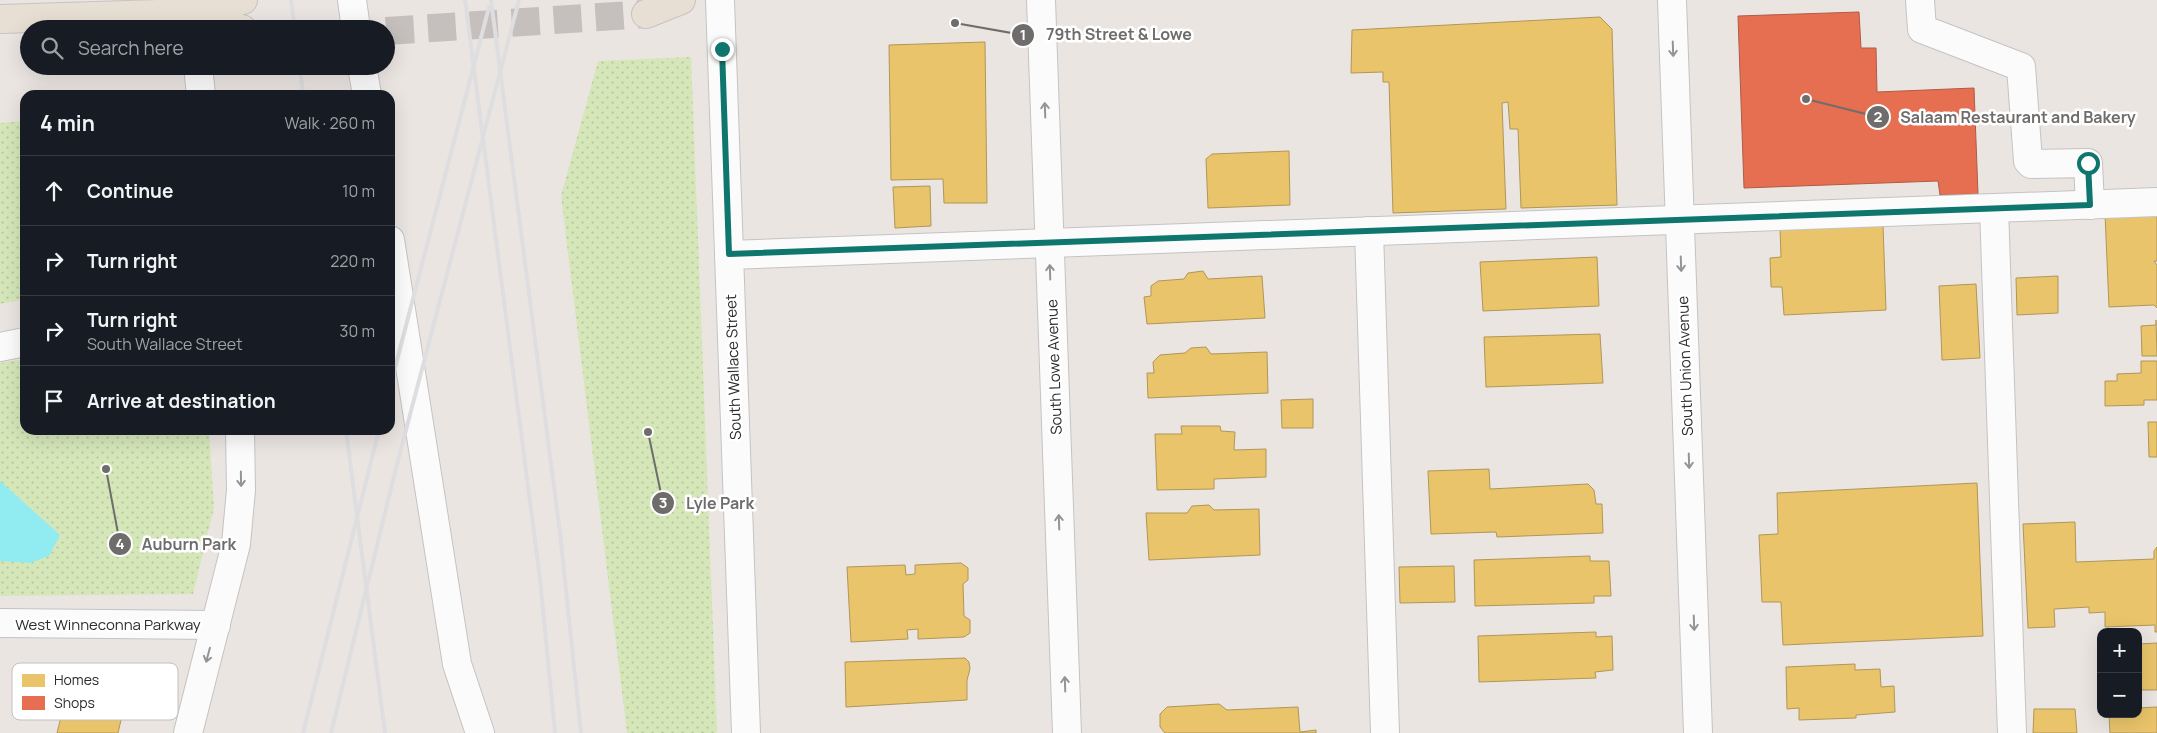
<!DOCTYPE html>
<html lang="en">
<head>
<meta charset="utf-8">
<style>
	:root { --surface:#171b24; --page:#242831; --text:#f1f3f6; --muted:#9ea1a6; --line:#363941 }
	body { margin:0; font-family:Manrope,sans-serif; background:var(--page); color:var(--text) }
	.controls { position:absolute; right:15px; bottom:15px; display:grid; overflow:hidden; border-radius:10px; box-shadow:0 5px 20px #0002 }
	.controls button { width:45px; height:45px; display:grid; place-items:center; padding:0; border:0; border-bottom:1px solid var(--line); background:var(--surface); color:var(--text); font:25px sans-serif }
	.stop { position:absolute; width:15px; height:15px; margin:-11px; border:4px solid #0f766e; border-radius:50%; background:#fff }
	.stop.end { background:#0f766e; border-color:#fff; box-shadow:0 1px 5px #0008 }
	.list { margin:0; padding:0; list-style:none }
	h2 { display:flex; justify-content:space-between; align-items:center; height:65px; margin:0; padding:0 20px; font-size:21px }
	h2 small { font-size:16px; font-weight:400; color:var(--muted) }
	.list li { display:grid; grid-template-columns:32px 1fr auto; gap:15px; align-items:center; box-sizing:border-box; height:70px; padding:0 20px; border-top:1px solid var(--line) }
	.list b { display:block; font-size:19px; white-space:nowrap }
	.list p { margin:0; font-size:16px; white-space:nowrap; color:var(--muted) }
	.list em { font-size:16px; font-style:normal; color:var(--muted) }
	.icon { flex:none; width:28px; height:28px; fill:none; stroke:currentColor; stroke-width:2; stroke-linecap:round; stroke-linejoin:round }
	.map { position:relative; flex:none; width:2157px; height:733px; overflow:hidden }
	.search { position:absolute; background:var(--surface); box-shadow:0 5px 20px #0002; left:20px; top:20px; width:375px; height:55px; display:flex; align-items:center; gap:12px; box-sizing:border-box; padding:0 18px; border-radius:28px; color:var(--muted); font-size:19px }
	.panel { position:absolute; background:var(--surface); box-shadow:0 5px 20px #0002; left:20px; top:90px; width:375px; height:345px; border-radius:15px }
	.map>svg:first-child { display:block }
	.green { fill:url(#green-dots) }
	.water { fill:#91ecf1 }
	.homes { fill:#e9c46a; stroke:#b09657 }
	.shops { fill:#e76f51; stroke:#af5b46 }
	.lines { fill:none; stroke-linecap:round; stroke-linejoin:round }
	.major-tunnel { stroke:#c5c0be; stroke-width:28; stroke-dasharray:28 14; stroke-linecap:butt }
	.minor-casing { stroke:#c4c3c4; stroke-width:30 }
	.major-casing { stroke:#c6c3c2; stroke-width:30 }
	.minor { stroke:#fcfbfb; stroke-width:28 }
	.major { stroke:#e8dfd4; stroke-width:28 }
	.rail { stroke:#dedee0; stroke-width:4 }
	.oneway { stroke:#949494 }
	.route { stroke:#0f766e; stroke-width:6 }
	.labels { text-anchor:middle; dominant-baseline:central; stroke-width:5; stroke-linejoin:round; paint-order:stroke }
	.street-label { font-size:15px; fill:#2c2c2c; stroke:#fff }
	.key { fill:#fff; stroke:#c0c0c0; stroke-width:1 }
	.key-label { font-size:14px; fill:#2c2c2c }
	.leader { fill:none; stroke:#6f6d6c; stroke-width:2 }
	.callout-dot { fill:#6f6d6c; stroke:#fff; stroke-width:2 }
	.mark-label { font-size:15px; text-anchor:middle; font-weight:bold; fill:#fff }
	.callout-label { font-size:16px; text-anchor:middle; font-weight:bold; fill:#6f6d6c; stroke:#fff; stroke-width:5; stroke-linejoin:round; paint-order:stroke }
</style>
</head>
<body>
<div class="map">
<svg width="2157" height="733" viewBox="0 0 2157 733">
	<defs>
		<pattern id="green-dots" width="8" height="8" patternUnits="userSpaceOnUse" patternTransform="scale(1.25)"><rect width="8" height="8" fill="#d5e7b9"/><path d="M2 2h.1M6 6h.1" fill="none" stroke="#b7c69f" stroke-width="1.8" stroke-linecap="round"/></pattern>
	</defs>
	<rect width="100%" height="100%" fill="#ebe5e2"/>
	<g class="green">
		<path d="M691,57L717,733H627L561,196L598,61Z"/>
		<path d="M25,121V299L0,304V123Z"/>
		<path d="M25,359V430H209L214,508L193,594L0,596V363Z"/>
	</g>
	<path class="water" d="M0,481L60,535L49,556L30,563L0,561Z"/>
	<g class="homes">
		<path d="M1600,17L1612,29L1617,205L1521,208L1518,129H1510L1508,102L1502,103L1506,209L1393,213L1389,82H1383V72L1351,73L1352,30Z"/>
		<path d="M985,42L987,203H944L943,179L891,180L889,45Z"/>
		<path d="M1289,151L1290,205L1208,208L1206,159L1212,154Z"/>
		<path d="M930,186L931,226L895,228L893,187Z"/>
		<path d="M2157,211V261H2154L2157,265V308L2154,305L2109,307L2105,213Z"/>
		<path d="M1883,225L1886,310L1784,315L1782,287H1771L1770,258L1781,257L1780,229Z"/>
		<path d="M1597,257L1599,306L1483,311L1480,262Z"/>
		<path d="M1203,271L1208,279L1262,276L1265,318L1147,324L1144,297L1151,296V286L1158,281L1184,279L1188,273Z"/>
		<path d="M2058,276V313L2017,315L2016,278Z"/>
		<path d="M1976,284L1980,358L1942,360L1939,286Z"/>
		<path d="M2156,320L2157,356H2142L2141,326L2156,325Z"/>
		<path d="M1600,334L1603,383L1486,387L1484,337Z"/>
		<path d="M1206,347L1211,354L1267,352L1268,393L1148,398L1147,373H1154L1153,362L1160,355L1185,353L1191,348Z"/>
		<path d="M2141,361H2157V400H2144V405L2105,406V381H2117V374L2141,373Z"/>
		<path d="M1313,399V428H1282L1281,400Z"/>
		<path d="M2148,422H2157V457H2149Z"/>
		<path d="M1181,426H1220L1221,431L1235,432L1234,450L1266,449V477L1214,479V489L1157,490L1155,434H1182Z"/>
		<path d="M1489,469L1490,489L1588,484L1594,490L1596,504H1602L1603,533L1497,537L1496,532L1431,534L1428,471Z"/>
		<path d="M1977,483L1983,636L1783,645L1781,602H1762L1759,535L1778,534L1777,493Z"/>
		<path d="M1209,505L1214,510L1259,509L1260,555L1149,560L1146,513H1187L1192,506Z"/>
		<path d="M2075,522L2076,562L2154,559V551L2157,547V632H2155V625L2105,627V612L2089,613V607L2054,609L2055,627L2028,628L2023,524Z"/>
		<path d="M1590,556V561H1609L1611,596H1594V603L1475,606L1474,560Z"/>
		<path d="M961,563L968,568V580L963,584L964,616L970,620V633L964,637L918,639V629L907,630L908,639L851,642L847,567L905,565L906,575L915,574V565Z"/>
		<path d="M1454,566L1455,602L1400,603L1399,567Z"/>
		<path d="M1596,632V637L1612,636L1613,670L1595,672L1596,678L1479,682L1478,636Z"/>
		<path d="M2157,643V690H2138V644Z"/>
		<path d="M965,658L969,662L970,669L967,680V700L846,707L845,662Z"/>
		<path d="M1855,664V670L1880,669L1881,687L1894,686L1895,712L1856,715V718L1799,720V708L1787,709L1786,667Z"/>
		<path d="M67,693L124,707L118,733H57Z"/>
		<path d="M1219,704L1227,710L1298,707L1300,732L1316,730V733H1165L1160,727V714L1167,707Z"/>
		<path d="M2157,707V733H2110L2109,714H2138V708Z"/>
		<path d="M2034,709H2075L2077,733H2033Z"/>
	</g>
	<path class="shops" d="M1859,12L1861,48H1876L1877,92L1974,88L1978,194L1940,195L1938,181L1744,188L1738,16Z"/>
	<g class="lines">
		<path class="major-tunnel" d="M386,31L646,14"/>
		<defs>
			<g id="minor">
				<path d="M352,0L356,29"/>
				<path d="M720,0L746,733"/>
				<path d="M1041,0L1067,733"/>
				<path d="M1672,0L1698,733"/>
				<path d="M1920,0L1922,29L2021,67L2028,161L2031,164L2088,163L2090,205"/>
				<path d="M198,66L201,95"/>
				<path d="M362,66L367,95"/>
				<path d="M1994,208L2012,733"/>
				<path d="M1369,231L1385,733"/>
				<path d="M390,240L457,664L480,733"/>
				<path d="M729,255L2157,202"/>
				<path d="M0,347L25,342"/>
				<path d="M0,623L216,625"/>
				<path d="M188,733L236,544L241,490L240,430"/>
			</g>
			<g id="major">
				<path d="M191,13L242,29"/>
				<path d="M646,14L681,0"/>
				<path d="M0,19L191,13L243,0"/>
			</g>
		</defs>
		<use href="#minor" class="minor-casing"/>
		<use href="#major" class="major-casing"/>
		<use href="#minor" class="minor"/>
		<use href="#major" class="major"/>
		<g class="rail">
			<path d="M291,0L295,29"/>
			<path d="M465,0L540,579L555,733"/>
			<path d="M491,0L560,533L581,733"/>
			<path d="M300,66L303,95"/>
			<path d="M390,387L489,7"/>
			<path d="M346,430L385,733"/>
			<path d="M303,733L379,430"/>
			<path d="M331,733L396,468L519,0"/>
		</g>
	</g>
	<defs><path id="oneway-shaft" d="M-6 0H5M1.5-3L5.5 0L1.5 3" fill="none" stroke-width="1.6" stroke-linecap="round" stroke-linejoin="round" transform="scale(1.25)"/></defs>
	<g class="oneway">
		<use href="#oneway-shaft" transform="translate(1673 49) rotate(88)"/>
		<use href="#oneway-shaft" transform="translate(1045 110) rotate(-92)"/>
		<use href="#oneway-shaft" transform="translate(1681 264) rotate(88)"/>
		<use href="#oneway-shaft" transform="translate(1050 272) rotate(-92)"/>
		<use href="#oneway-shaft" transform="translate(1689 461) rotate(88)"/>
		<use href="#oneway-shaft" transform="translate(241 479) rotate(89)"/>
		<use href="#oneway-shaft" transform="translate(1059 522) rotate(-92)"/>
		<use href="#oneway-shaft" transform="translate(1694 623) rotate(88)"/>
		<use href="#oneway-shaft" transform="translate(208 655) rotate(105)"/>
		<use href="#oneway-shaft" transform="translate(1065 684) rotate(-92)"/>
	</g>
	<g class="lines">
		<path class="route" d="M722,49L729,254L2090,205L2088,163"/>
	</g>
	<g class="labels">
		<g class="street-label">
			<text transform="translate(1685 366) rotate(-92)">South Union Avenue</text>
			<text transform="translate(733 367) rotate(-92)">South Wallace Street</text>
			<text transform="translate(1054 367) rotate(-92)">South Lowe Avenue</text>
			<text x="108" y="624">West Winneconna Parkway</text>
		</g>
	</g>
	<rect x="12" y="663" width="166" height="57" rx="8" class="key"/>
	<rect x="22" y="674" width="23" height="13" fill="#e9c46a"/>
	<rect x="22" y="696" width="23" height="14" fill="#e76f51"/>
	<g class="key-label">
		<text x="54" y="685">Homes</text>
		<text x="54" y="708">Shops</text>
	</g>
	<path class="leader" d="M955 23L1023 35M1806 99L1878 117M648 432L663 503M106 469L120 544"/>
	<g class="callout-dot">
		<circle cx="955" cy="23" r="5"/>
		<circle cx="1806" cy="99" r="5"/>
		<circle cx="648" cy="432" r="5"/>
		<circle cx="106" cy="469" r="5"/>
		<circle cx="1023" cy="35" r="12"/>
		<circle cx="1878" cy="117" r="12"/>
		<circle cx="663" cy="503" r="12"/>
		<circle cx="120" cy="544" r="12"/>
	</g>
	<g class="mark-label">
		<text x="1023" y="40">1</text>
		<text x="1878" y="122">2</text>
		<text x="663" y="508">3</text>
		<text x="120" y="549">4</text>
	</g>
	<g class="callout-label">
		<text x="1119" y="40">79th Street &amp; Lowe</text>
		<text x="2018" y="123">Salaam Restaurant and Bakery</text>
		<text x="720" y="509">Lyle Park</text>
		<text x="189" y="550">Auburn Park</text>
	</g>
</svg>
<div class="controls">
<button>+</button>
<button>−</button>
</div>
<div class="stop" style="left:2088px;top:163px"></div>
<div class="stop end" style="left:722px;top:49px"></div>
<div class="search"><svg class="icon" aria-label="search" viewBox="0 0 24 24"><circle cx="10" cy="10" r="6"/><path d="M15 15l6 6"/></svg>Search here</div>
<section class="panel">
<h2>4 min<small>Walk · 260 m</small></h2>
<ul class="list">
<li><svg class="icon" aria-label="ahead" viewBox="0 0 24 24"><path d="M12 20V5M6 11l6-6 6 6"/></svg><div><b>Continue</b></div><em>10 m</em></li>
<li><svg class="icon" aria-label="right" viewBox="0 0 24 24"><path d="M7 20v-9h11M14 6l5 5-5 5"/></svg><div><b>Turn right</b></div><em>220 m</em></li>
<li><svg class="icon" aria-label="right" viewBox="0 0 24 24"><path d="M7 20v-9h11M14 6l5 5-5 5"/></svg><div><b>Turn right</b><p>South Wallace Street</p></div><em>30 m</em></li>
<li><svg class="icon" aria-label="arrive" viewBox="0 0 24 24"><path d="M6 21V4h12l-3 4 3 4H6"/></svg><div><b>Arrive at destination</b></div></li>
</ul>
</section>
</div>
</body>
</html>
